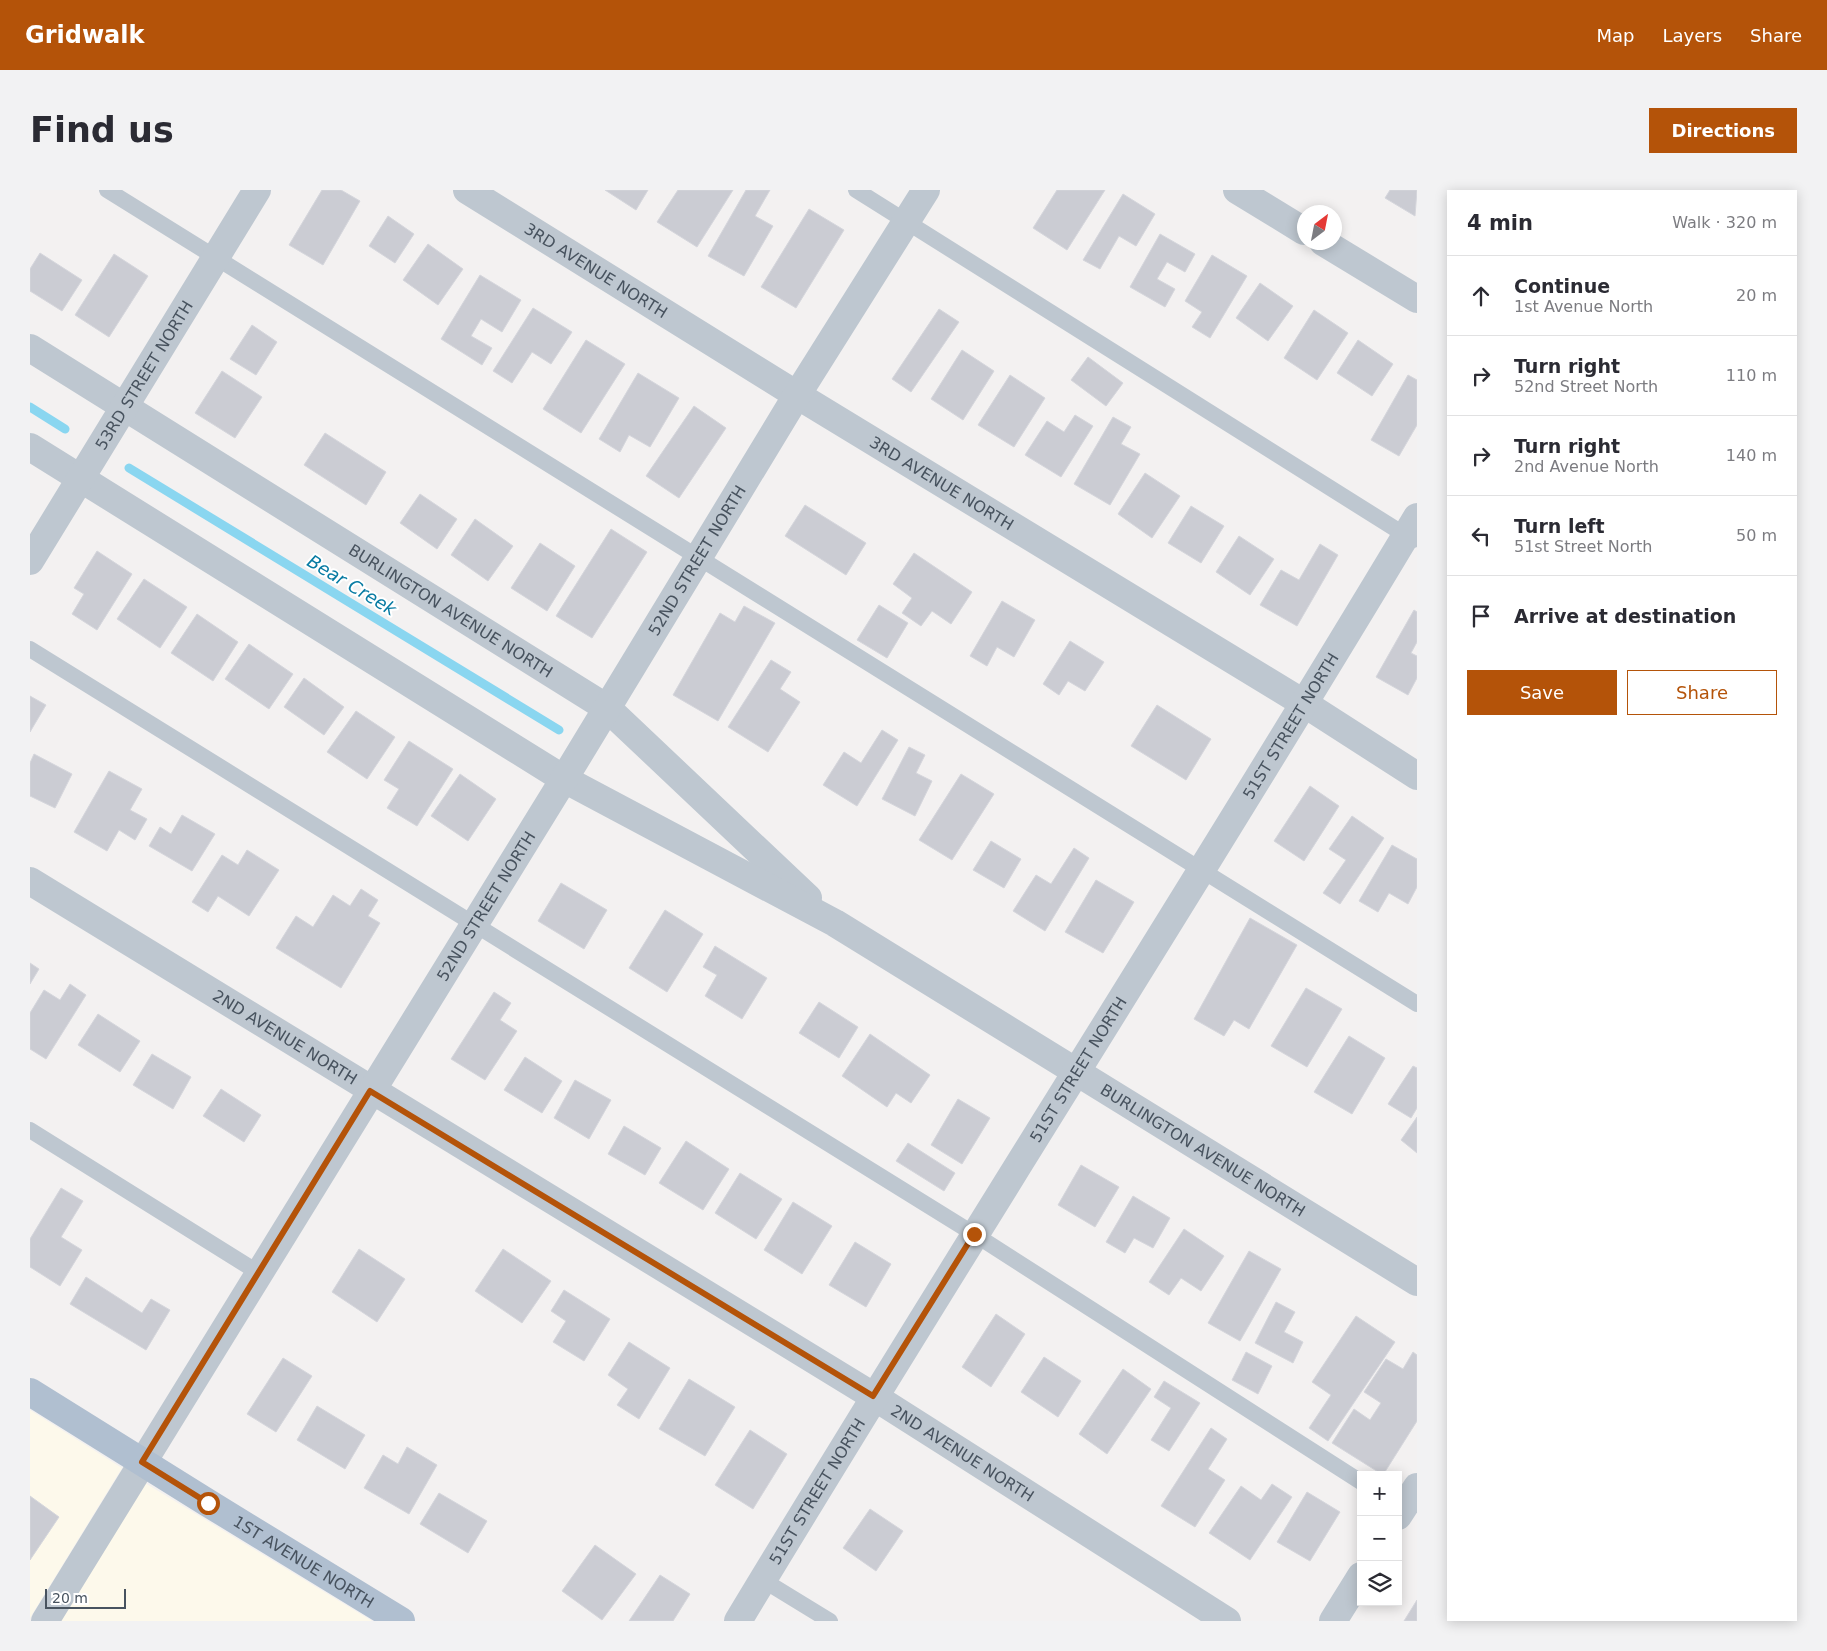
<!DOCTYPE html>
<html lang="en">
<head>
<meta charset="utf-8">
<style>
	:root { --surface:#fff; --page:#f2f2f3; --text:#2b2b33; --muted:#7c7c81; --line:#e1e1e2; --accent:#b45309 }
	body { margin:0; font-family:"DejaVu Sans",sans-serif; background:var(--page); color:var(--text) }
	.controls { position:absolute; right:15px; bottom:15px; display:grid; overflow:hidden; border-radius:0px; box-shadow:0 2px 12px #0003 }
	.controls button { width:45px; height:45px; display:grid; place-items:center; padding:0; border:0; border-bottom:1px solid var(--line); background:var(--surface); color:var(--text); font:25px sans-serif }
	.compass { position:absolute; left:1267px; top:15px; width:45px; height:45px; border-radius:50%; background:var(--surface); box-shadow:0 2px 12px #0003; rotate:32deg }
	.scale { position:absolute; left:15px; bottom:12px; width:81px; box-sizing:border-box; padding-left:5px; border:2px solid #48535f; border-top:0; font-size:14px; line-height:18px; white-space:nowrap; color:#48535f; -webkit-text-stroke:4px #fff; paint-order:stroke }
	.stop { position:absolute; width:15px; height:15px; margin:-11px; border:4px solid #b45309; border-radius:50%; background:#fff }
	.stop.end { background:#b45309; border-color:#fff; box-shadow:0 1px 5px #0008 }
	.list { margin:0; padding:0; list-style:none }
	h2 { display:flex; justify-content:space-between; align-items:center; height:65px; margin:0; padding:0 20px; font-size:21px }
	h2 small { font-size:16px; font-weight:400; color:var(--muted) }
	.list li { display:grid; grid-template-columns:32px 1fr auto; gap:15px; align-items:center; box-sizing:border-box; height:80px; padding:0 20px; border-top:1px solid var(--line) }
	.list b { display:block; font-size:19px; white-space:nowrap }
	.list p { margin:0; font-size:16px; white-space:nowrap; color:var(--muted) }
	.list em { font-size:16px; font-style:normal; color:var(--muted) }
	.actions { display:flex; gap:10px; padding:15px 20px }
	.actions a { flex:1; padding:11px 0; border:1px solid var(--accent); border-radius:0px; text-align:center; font-size:18px; color:var(--accent) }
	.actions .main { background:var(--accent); color:#fff }
	.icon { flex:none; width:28px; height:28px; fill:none; stroke:currentColor; stroke-width:2; stroke-linecap:round; stroke-linejoin:round }
	.map { position:relative; flex:none; width:1387px; height:1431px; overflow:hidden; border-radius:0px }
	header { display:flex; align-items:center; gap:30px; box-sizing:border-box; height:70px; padding:0 25px; background:var(--accent); color:#fff }
	header strong { font-size:24px }
	nav { display:flex; gap:28px; margin-inline-start:auto; font-size:18px }
	.intro { display:flex; align-items:center; justify-content:space-between; box-sizing:border-box; height:120px; padding:0 30px }
	h1 { margin:0; font-size:35px }
	.button { padding:12px 22px; border-radius:0px; background:var(--accent); color:#fff; font-size:18px; font-weight:700 }
	main { display:flex; gap:30px; padding:0 30px }
	aside { flex:1; background:var(--surface); border-radius:0px; box-shadow:0 2px 12px #0003 }
	.map>svg:first-child { display:block }
	.commercial { fill:#fdf9eb }
	.lines { fill:none; stroke-linecap:round; stroke-linejoin:round }
	.stream { stroke:#8ad6f0; stroke-width:9 }
	.building { fill:#cbccd3; stroke:#d5d6dc }
	.service { stroke:#bec7d0; stroke-width:16 }
	.minor { stroke:#bec7d0; stroke-width:28 }
	.primary { stroke:#b0bfd0; stroke-width:28 }
	.route { stroke:#b45309; stroke-width:6 }
	.labels { text-anchor:middle; dominant-baseline:central; stroke-width:4; stroke-linejoin:round; paint-order:stroke }
	.street-label { font-size:16px; fill:#48535f; stroke:#fff }
	.water-label { font-size:18px; font-style:italic; fill:#087ba3; stroke:#fff }
</style>
</head>
<body>
<header>
<strong>Gridwalk</strong>
<nav><a>Map</a><a>Layers</a><a>Share</a></nav>
</header>
<div class="intro"><h1>Find us</h1><a class="button">Directions</a></div>
<main>
<div class="map">
<svg width="1387" height="1431" viewBox="0 0 1387 1431">
	<rect width="100%" height="100%" fill="#f3f1f1"/>
	<g class="commercial">
		<path d="M0,1220L92,1278L0,1428Z"/>
		<path d="M115,1293L342,1431H31Z"/>
	</g>
	<g class="lines">
		<g class="stream">
			<path d="M0,217L35,239"/>
			<path d="M99,278L529,540"/>
		</g>
	</g>
	<g class="building">
		<path d="M292,0H311L330,11L293,75L259,55Z"/>
		<path d="M575,0H618L606,20Z"/>
		<path d="M648,0H703L667,57L627,32Z"/>
		<path d="M716,0H740L725,26L743,36L714,86L678,66Z"/>
		<path d="M1027,0H1075L1037,60L1003,38Z"/>
		<path d="M1360,0H1387L1385,26L1355,8Z"/>
		<path d="M1093,4L1125,24L1106,56L1089,46L1070,79L1053,70Z"/>
		<path d="M779,19L814,40L766,118L731,97Z"/>
		<path d="M358,26L384,44L365,73L339,56Z"/>
		<path d="M1130,44L1165,64L1155,82L1137,72L1127,89L1145,99L1135,117L1100,97Z"/>
		<path d="M398,54L433,79L408,115L373,90Z"/>
		<path d="M10,63L52,90L32,121L0,101V79Z"/>
		<path d="M84,64L118,86L79,147L45,125Z"/>
		<path d="M1182,65L1217,86L1180,148L1162,137L1172,122L1155,111Z"/>
		<path d="M450,85L491,110L472,142L451,129L441,146L462,158L452,175L411,149Z"/>
		<path d="M1230,93L1263,116L1238,151L1206,128Z"/>
		<path d="M503,118L542,142L521,174L502,162L482,193L463,181Z"/>
		<path d="M909,119L929,132L881,202L862,189Z"/>
		<path d="M1284,120L1318,143L1287,190L1254,168Z"/>
		<path d="M222,135L247,152L226,185L200,169Z"/>
		<path d="M556,150L595,174L551,243L513,219Z"/>
		<path d="M1328,150L1363,174L1342,206L1307,183Z"/>
		<path d="M932,160L964,181L933,230L901,209Z"/>
		<path d="M1058,167L1093,193L1076,216L1041,190Z"/>
		<path d="M192,181L232,207L205,248L165,223Z"/>
		<path d="M608,183L649,208L620,257L599,245L590,262L569,249Z"/>
		<path d="M980,185L1015,208L984,257L948,235Z"/>
		<path d="M1378,185L1387,190V235L1369,266L1341,250Z"/>
		<path d="M664,216L696,238L649,308L616,286Z"/>
		<path d="M1045,225L1063,236L1031,287L995,265L1017,231L1034,242Z"/>
		<path d="M1083,227L1101,237L1091,254L1110,264L1080,315L1044,294Z"/>
		<path d="M295,243L356,282L336,315L274,275Z"/>
		<path d="M1115,283L1150,306L1122,348L1088,324Z"/>
		<path d="M390,304L427,329L407,359L370,333Z"/>
		<path d="M775,315L836,353L816,385L755,346Z"/>
		<path d="M1161,316L1194,336L1171,373L1138,353Z"/>
		<path d="M445,329L483,356L458,391L421,365Z"/>
		<path d="M581,339L617,362L562,448L526,426Z"/>
		<path d="M1209,346L1244,369L1220,405L1186,382Z"/>
		<path d="M510,353L545,376L517,421L481,398Z"/>
		<path d="M1290,354L1308,365L1267,436L1230,415L1251,380L1269,390Z"/>
		<path d="M67,361L102,384L67,440L42,424L54,404L44,398Z"/>
		<path d="M884,363L942,402L921,434L902,421L891,436L872,423L882,408L863,394Z"/>
		<path d="M114,389L157,417L130,458L87,429Z"/>
		<path d="M972,411L1005,430L984,467L967,457L957,476L940,466Z"/>
		<path d="M849,415L878,433L857,468L827,450Z"/>
		<path d="M714,416L745,433L688,531L643,505L690,423L705,432Z"/>
		<path d="M1384,420L1387,422V452L1381,463L1387,466V488L1378,505L1346,487Z"/>
		<path d="M167,424L208,452L183,491L141,463Z"/>
		<path d="M1040,451L1074,472L1055,501L1038,491L1029,505L1013,494Z"/>
		<path d="M219,454L263,484L239,519L195,489Z"/>
		<path d="M741,470L761,482L750,499L770,512L738,562L698,537Z"/>
		<path d="M274,488L314,517L294,545L254,517Z"/>
		<path d="M0,506L16,515L0,542Z"/>
		<path d="M1127,515L1181,549L1156,590L1101,556Z"/>
		<path d="M326,521L365,547L337,589L297,562Z"/>
		<path d="M852,540L868,550L827,616L793,595L814,562L831,573Z"/>
		<path d="M379,551L423,579L387,636L357,618L369,599L354,590Z"/>
		<path d="M879,557L895,565L886,583L902,591L885,626L852,609Z"/>
		<path d="M4,564L42,584L25,618L0,606V573Z"/>
		<path d="M79,581L112,599L100,620L117,629L105,650L89,640L77,661L44,642Z"/>
		<path d="M430,584L466,609L438,651L401,626Z"/>
		<path d="M931,584L964,604L922,670L889,650Z"/>
		<path d="M1280,596L1309,616L1274,671L1244,651Z"/>
		<path d="M152,625L185,644L162,681L119,656L130,637L141,644Z"/>
		<path d="M1322,626L1354,648L1310,714L1293,703L1316,670L1299,659Z"/>
		<path d="M961,651L991,669L974,698L943,680Z"/>
		<path d="M1362,655L1387,669V697L1378,714L1359,703L1348,722L1329,711Z"/>
		<path d="M1044,658L1059,668L1015,741L983,721L1006,685L1021,694Z"/>
		<path d="M217,660L249,680L219,726L188,706L178,722L162,712L192,665L208,675Z"/>
		<path d="M1066,690L1104,712L1073,763L1035,742Z"/>
		<path d="M531,693L577,720L554,759L508,731Z"/>
		<path d="M331,699L348,710L338,726L350,733L311,798L246,758L266,726L283,737L303,705L320,716Z"/>
		<path d="M635,720L673,744L637,802L599,778Z"/>
		<path d="M1220,728L1267,755L1219,839L1204,830L1194,846L1164,829Z"/>
		<path d="M685,756L737,788L712,829L675,806L687,785L673,777Z"/>
		<path d="M0,773L9,779L0,794Z"/>
		<path d="M40,794L56,805L16,869L0,859V823L14,800L30,810Z"/>
		<path d="M1276,798L1312,819L1277,877L1241,856Z"/>
		<path d="M464,802L481,813L470,830L487,841L455,890L421,869Z"/>
		<path d="M789,812L828,837L809,868L769,843Z"/>
		<path d="M68,824L110,851L90,882L48,855Z"/>
		<path d="M840,844L900,885L881,913L866,903L857,917L812,886Z"/>
		<path d="M1319,846L1355,868L1322,924L1284,902Z"/>
		<path d="M122,864L161,887L143,919L103,895Z"/>
		<path d="M495,867L532,891L512,923L474,900Z"/>
		<path d="M1383,876L1387,878V918L1381,928L1358,914Z"/>
		<path d="M545,890L581,910L559,949L524,928Z"/>
		<path d="M191,899L231,925L214,952L173,926Z"/>
		<path d="M928,909L960,928L932,974L901,955Z"/>
		<path d="M1387,927V963L1371,950Z"/>
		<path d="M594,936L631,958L615,985L578,964Z"/>
		<path d="M656,951L699,979L673,1020L629,993Z"/>
		<path d="M878,953L925,983L914,1001L866,971Z"/>
		<path d="M1051,975L1089,997L1065,1037L1028,1015Z"/>
		<path d="M710,983L752,1009L726,1049L685,1023Z"/>
		<path d="M31,998L53,1011L31,1047L52,1060L30,1096L0,1077V1049Z"/>
		<path d="M1103,1006L1140,1028L1123,1058L1104,1048L1095,1063L1076,1052Z"/>
		<path d="M763,1012L802,1036L772,1084L734,1060Z"/>
		<path d="M1154,1039L1194,1066L1171,1101L1151,1088L1139,1105L1119,1092Z"/>
		<path d="M825,1052L861,1074L836,1117L799,1095Z"/>
		<path d="M329,1059L375,1089L347,1132L302,1102Z"/>
		<path d="M473,1059L521,1091L492,1133L445,1101Z"/>
		<path d="M1219,1061L1251,1079L1210,1151L1178,1133Z"/>
		<path d="M56,1087L112,1123L121,1109L140,1120L116,1160L40,1114Z"/>
		<path d="M534,1100L580,1129L554,1171L523,1152L536,1131L521,1121Z"/>
		<path d="M1246,1112L1265,1122L1254,1142L1273,1152L1263,1173L1225,1153Z"/>
		<path d="M966,1124L995,1144L961,1197L932,1177Z"/>
		<path d="M1326,1126L1365,1152L1298,1251L1279,1238L1301,1205L1282,1192Z"/>
		<path d="M599,1152L640,1178L609,1229L587,1215L598,1199L578,1185Z"/>
		<path d="M1216,1162L1242,1176L1228,1204L1202,1190Z"/>
		<path d="M1383,1162L1387,1165V1231L1353,1285L1302,1253L1324,1219L1340,1230L1351,1213L1334,1202L1356,1169L1373,1179Z"/>
		<path d="M1014,1167L1051,1191L1028,1227L991,1202Z"/>
		<path d="M253,1168L282,1186L246,1242L217,1224Z"/>
		<path d="M1093,1179L1121,1199L1077,1264L1049,1244Z"/>
		<path d="M659,1189L705,1217L675,1266L629,1239Z"/>
		<path d="M1134,1191L1170,1213L1139,1261L1121,1250L1141,1218L1124,1207Z"/>
		<path d="M287,1216L335,1245L315,1279L267,1250Z"/>
		<path d="M1181,1238L1197,1249L1178,1279L1195,1290L1165,1337L1131,1316Z"/>
		<path d="M720,1240L757,1264L723,1319L685,1295Z"/>
		<path d="M377,1257L407,1275L379,1324L334,1298L353,1265L368,1274Z"/>
		<path d="M1242,1294L1262,1307L1220,1370L1179,1343L1211,1296L1231,1310Z"/>
		<path d="M1277,1302L1310,1322L1280,1371L1247,1352Z"/>
		<path d="M409,1303L457,1331L438,1363L390,1334Z"/>
		<path d="M0,1306L29,1327L0,1370Z"/>
		<path d="M840,1319L873,1341L846,1381L813,1358Z"/>
		<path d="M565,1355L606,1384L572,1430L532,1401Z"/>
		<path d="M630,1385L660,1404L643,1431H599Z"/>
		<path d="M1387,1410V1431H1374Z"/>
	</g>
	<g class="lines">
		<g class="service">
			<path d="M77,0L1387,814"/>
			<path d="M826,0L1383,350"/>
			<path d="M0,459L944,1044L1331,1292"/>
			<path d="M0,940L229,1083"/>
			<path d="M733,1390L800,1431"/>
		</g>
		<g class="minor">
			<path id="s1" d="M437,0L767,205L1275,514L1387,586"/>
			<path d="M1207,0L1274,41"/>
			<path d="M1293,52L1387,109"/>
			<path id="s2" d="M0,158L577,518L778,708"/>
			<path id="s3" d="M0,257L534,589L805,733L1387,1092"/>
			<path id="s4" d="M0,371L227,0"/>
			<path id="s5" d="M0,691L843,1206L1197,1431"/>
			<path d="M1368,1326L1387,1297"/>
			<path id="s6" d="M15,1431L534,589L767,205L896,0"/>
			<path id="s7" d="M708,1431C931,1061 1165,698 1387,327"/>
			<path d="M1303,1431L1331,1386"/>
		</g>
		<path class="primary" id="s8" d="M0,1202L178,1313L371,1431"/>
	</g>
	<g class="lines">
		<path class="route" d="M178,1313L112,1272L340,901L843,1206L944,1044"/>
	</g>
	<g class="labels">
		<g class="street-label">
			<text stroke="none"><textPath href="#s1" startOffset="152">3RD AVENUE NORTH</textPath></text>
			<text stroke="none"><textPath href="#s4" startOffset="218">53RD STREET NORTH</textPath></text>
			<text stroke="none"><textPath href="#s1" startOffset="558">3RD AVENUE NORTH</textPath></text>
			<text stroke="none"><textPath href="#s6" startOffset="1245">52ND STREET NORTH</textPath></text>
			<text stroke="none"><textPath href="#s2" startOffset="496">BURLINGTON AVENUE NORTH</textPath></text>
			<text stroke="none"><textPath href="#s7" startOffset="1052">51ST STREET NORTH</textPath></text>
			<text stroke="none"><textPath href="#s6" startOffset="840">52ND STREET NORTH</textPath></text>
			<text stroke="none"><textPath href="#s5" startOffset="299">2ND AVENUE NORTH</textPath></text>
			<text stroke="none"><textPath href="#s7" startOffset="648">51ST STREET NORTH</textPath></text>
			<text stroke="none"><textPath href="#s3" startOffset="1368">BURLINGTON AVENUE NORTH</textPath></text>
			<text stroke="none"><textPath href="#s5" startOffset="1094">2ND AVENUE NORTH</textPath></text>
			<text stroke="none"><textPath href="#s7" startOffset="152">51ST STREET NORTH</textPath></text>
			<text stroke="none"><textPath href="#s8" startOffset="322">1ST AVENUE NORTH</textPath></text>
		</g>
		<g class="water-label">
			<text transform="translate(322 395) rotate(31)">Bear Creek</text>
		</g>
	</g>
</svg>
<div class="controls">
<button>+</button>
<button>−</button>
<button><svg class="icon" aria-label="layers" viewBox="0 0 24 24"><path d="M12 4l9 5-9 5-9-5zM3 14l9 5 9-5"/></svg></button>
</div>
<svg class="compass" viewBox="-18 -18 36 36"><path d="M0-13l5 13h-10z" fill="#e53935"/><path d="M0 13l5-13h-10z" fill="#7c7c81"/></svg>
<div class="scale">20 m</div>
<div class="stop" style="left:178px;top:1313px"></div>
<div class="stop end" style="left:944px;top:1044px"></div>
</div>
<aside>
<h2>4 min<small>Walk · 320 m</small></h2>
<ul class="list">
<li><svg class="icon" aria-label="ahead" viewBox="0 0 24 24"><path d="M12 20V5M6 11l6-6 6 6"/></svg><div><b>Continue</b><p>1st Avenue North</p></div><em>20 m</em></li>
<li><svg class="icon" aria-label="right" viewBox="0 0 24 24"><path d="M7 20v-9h11M14 6l5 5-5 5"/></svg><div><b>Turn right</b><p>52nd Street North</p></div><em>110 m</em></li>
<li><svg class="icon" aria-label="right" viewBox="0 0 24 24"><path d="M7 20v-9h11M14 6l5 5-5 5"/></svg><div><b>Turn right</b><p>2nd Avenue North</p></div><em>140 m</em></li>
<li><svg class="icon" aria-label="left" viewBox="0 0 24 24"><path d="M17 20v-9H6M10 6l-5 5 5 5"/></svg><div><b>Turn left</b><p>51st Street North</p></div><em>50 m</em></li>
<li><svg class="icon" aria-label="arrive" viewBox="0 0 24 24"><path d="M6 21V4h12l-3 4 3 4H6"/></svg><div><b>Arrive at destination</b></div></li>
</ul>
<div class="actions"><a class="main">Save</a><a>Share</a></div>
</aside>
</main>
</body>
</html>
